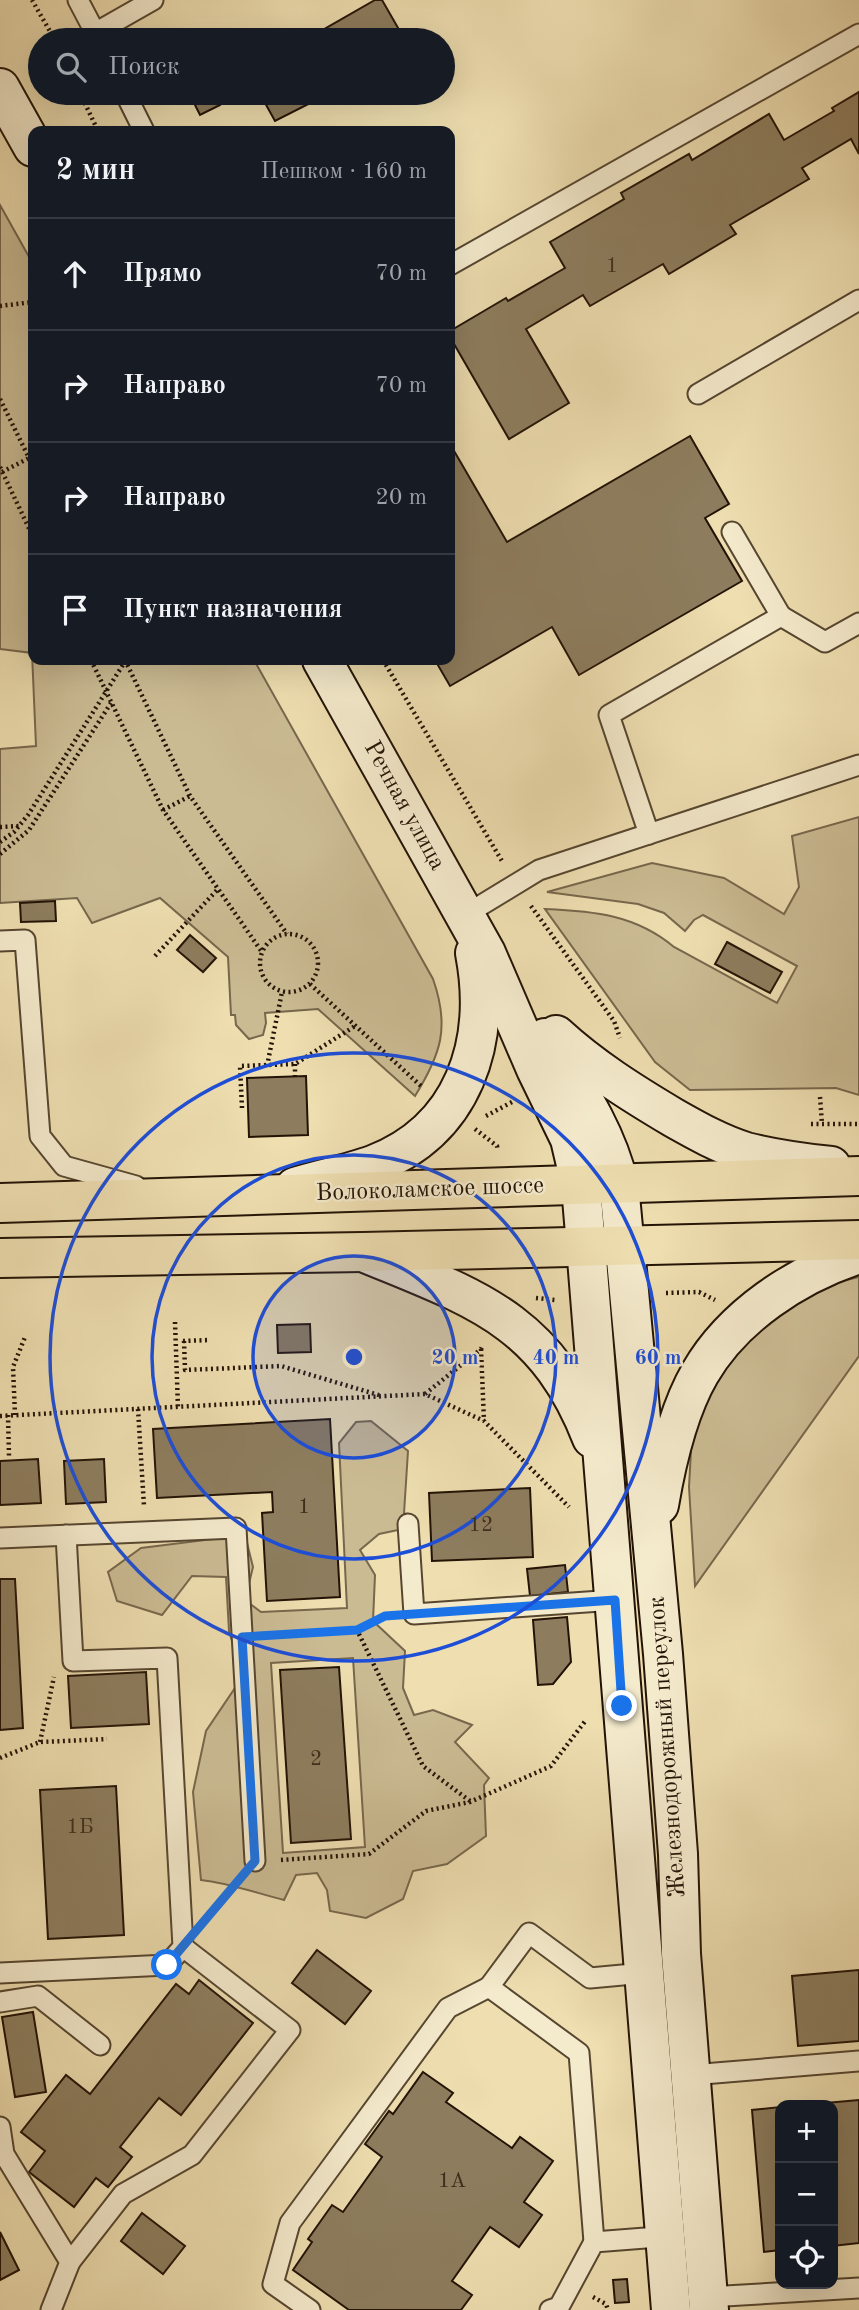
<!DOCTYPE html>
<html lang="ru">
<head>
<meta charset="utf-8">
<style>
	:root { --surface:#171b24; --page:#242831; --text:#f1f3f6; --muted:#9ea1a6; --line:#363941 }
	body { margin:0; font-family:"Old Standard TT",serif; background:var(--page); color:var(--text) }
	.controls { position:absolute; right:21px; bottom:21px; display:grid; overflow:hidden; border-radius:14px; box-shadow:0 7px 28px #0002 }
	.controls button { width:63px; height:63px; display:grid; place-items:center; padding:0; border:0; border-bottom:2px solid var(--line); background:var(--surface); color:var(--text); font:35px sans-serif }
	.stop { position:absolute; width:21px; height:21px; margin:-16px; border:5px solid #1a73e8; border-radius:50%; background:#fff }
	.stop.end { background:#1a73e8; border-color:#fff; box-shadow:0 2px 7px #0008 }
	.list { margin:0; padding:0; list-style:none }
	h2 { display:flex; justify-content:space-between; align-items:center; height:91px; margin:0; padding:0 28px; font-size:30px }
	h2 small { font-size:23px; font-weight:400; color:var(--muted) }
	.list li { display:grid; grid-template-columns:46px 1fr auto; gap:21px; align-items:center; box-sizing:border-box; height:112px; padding:0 28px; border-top:2px solid var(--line) }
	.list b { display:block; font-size:26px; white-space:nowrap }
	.list em { font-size:23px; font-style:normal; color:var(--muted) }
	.icon { flex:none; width:38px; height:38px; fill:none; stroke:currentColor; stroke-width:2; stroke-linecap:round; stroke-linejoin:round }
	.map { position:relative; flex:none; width:859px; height:2310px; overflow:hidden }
	.search { position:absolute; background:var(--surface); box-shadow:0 7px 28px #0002; left:28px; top:28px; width:427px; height:77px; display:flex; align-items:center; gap:18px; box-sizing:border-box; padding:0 24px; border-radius:38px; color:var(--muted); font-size:26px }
	.panel { position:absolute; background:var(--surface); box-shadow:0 7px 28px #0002; left:28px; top:126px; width:427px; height:539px; border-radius:14px }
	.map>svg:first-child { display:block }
	.green { fill:#cbbb93; stroke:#77674c; stroke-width:2; fill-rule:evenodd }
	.building { fill:#8d7d5e; stroke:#231306; stroke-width:2 }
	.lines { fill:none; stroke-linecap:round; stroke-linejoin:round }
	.lane-casing { stroke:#564630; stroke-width:23 }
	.secondary-casing { stroke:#231306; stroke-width:42 }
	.primary-casing { stroke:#231306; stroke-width:42 }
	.path { stroke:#231306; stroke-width:4.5; stroke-dasharray:2 3.5; stroke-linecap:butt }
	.lane { stroke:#f4eacc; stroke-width:19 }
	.secondary { stroke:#f4eacc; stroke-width:38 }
	.primary { stroke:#eedeb0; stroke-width:38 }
	.route { stroke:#1a73e8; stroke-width:9 }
	.ring { fill:none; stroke:#1d4ed8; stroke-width:3.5 }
	.labels { text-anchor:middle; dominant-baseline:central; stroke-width:5; stroke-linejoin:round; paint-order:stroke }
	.number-label { font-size:21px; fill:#3e2e1c }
	.street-label { font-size:24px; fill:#231306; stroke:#f4eacc }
	.centre { fill:#1d4ed8; stroke:#f4eacc; stroke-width:3.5 }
	.ring-label { font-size:21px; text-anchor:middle; font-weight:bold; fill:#1d4ed8; stroke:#f4eacc; stroke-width:5; stroke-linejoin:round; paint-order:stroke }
</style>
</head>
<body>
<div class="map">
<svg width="859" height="2310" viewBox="0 0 859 2310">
	<rect width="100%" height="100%" fill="#eedeb0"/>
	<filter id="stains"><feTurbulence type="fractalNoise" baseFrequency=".00286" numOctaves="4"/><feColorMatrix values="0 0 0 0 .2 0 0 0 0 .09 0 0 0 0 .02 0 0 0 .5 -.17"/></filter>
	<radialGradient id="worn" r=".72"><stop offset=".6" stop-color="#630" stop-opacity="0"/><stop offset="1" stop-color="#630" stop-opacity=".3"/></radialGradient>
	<g class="green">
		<path d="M0,205L33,264V660H254L433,979C450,1027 441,1054 415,1096L318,1009L265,1013L266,1023L263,1035L249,1039L236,1025L235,1015H231L228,957L160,898L92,923L77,898L0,903V749L36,746L32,653L0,649Z"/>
		<path d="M859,817V1095L836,1088L690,1090L655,1062L545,909C594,911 636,915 674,947L777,1003L797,966L703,915L694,920L685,931L664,913L638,904L547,892L652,863L724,878L784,914L799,887L792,836Z"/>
		<path d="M859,1277V1356L695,1586L689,1487L692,1432L709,1389L747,1332L818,1287Z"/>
		<path d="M371,1421L408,1451L403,1529L379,1534L360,1550L375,1575L373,1621L405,1651L403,1688L414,1715L433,1710L472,1725L455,1742L489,1778L484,1785L486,1836L447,1864L413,1871L403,1899L366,1918L330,1911L327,1890L317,1873L296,1875L284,1900C256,1893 229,1883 201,1880L193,1792L206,1731L243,1676L229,1631L226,1577L192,1576L162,1615L117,1601L108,1572L141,1548L245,1535L253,1567L245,1600L261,1612L347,1608L339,1443L356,1422ZM353,1658L365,1847L283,1853L271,1663Z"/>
	</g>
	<g class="building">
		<path d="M375,0H382L405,40H326L321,31Z"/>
		<path d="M859,92V154L851,139L802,168L809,179L730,225L736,234L669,274L663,264L590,306L583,295L526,329L569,403L509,439L450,337V331L506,298L508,301L565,268L550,242L624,199L621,193L689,154L692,160L769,114L784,140L834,111L832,108Z"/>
		<path d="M189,93H214L220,105L200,115Z"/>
		<path d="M262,93H330L275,121L260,94Z"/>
		<path d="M690,436L729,504L705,518L742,581L579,675L552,627L450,686L435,660H450V444L507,542Z"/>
		<path d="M55,901L56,921L21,922L20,903Z"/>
		<path d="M190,935L216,958L203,972L177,950Z"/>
		<path d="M727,942L782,972L770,993L715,964Z"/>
		<path d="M306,1076L308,1135L249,1137L247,1078Z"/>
		<path d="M310,1324L311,1352L278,1353L277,1325Z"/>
		<path d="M330,1419L340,1597L267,1601L262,1513L273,1512L272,1492L157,1498L153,1429Z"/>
		<path d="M38,1459L41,1503L0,1505V1461Z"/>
		<path d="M104,1459L106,1502L66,1504L64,1461Z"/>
		<path d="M530,1488L533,1557L432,1561L429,1493Z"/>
		<path d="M565,1565L568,1592L530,1596L527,1569Z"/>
		<path d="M0,1579H15L23,1728L0,1730Z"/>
		<path d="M567,1617L571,1662L553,1684L538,1685L533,1620Z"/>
		<path d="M339,1667L351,1839L291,1843L280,1670Z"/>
		<path d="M146,1672L149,1724L71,1728L68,1676Z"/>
		<path d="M116,1786L124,1935L48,1939L40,1790Z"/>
		<path d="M317,1950L371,1991L345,2024L292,1983Z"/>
		<path d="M859,1970V2041L798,2046L792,1976Z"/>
		<path d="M199,1980L253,2023L181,2115L159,2098L120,2147L132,2157L108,2187L96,2178L74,2207L29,2172L45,2151L21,2132L66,2075L90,2094L176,1984L189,1994Z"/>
		<path d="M33,2012L46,2092L15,2097L2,2017Z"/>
		<path d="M423,2072L453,2093L446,2102L512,2148L520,2137L553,2161L524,2202L542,2215L519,2247L490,2227L452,2281L472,2295L461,2310H349L293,2270L312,2242L308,2239L332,2205L343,2212L382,2157L365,2144L389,2111L393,2114Z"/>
		<path d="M859,2100V2243L833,2246V2105H803Z"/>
		<path d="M780,2107V2250L764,2252L752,2110Z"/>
		<path d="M142,2213L185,2246L163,2274L121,2241Z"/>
		<path d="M0,2232L19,2270L0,2280Z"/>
		<path d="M627,2279L629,2302L615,2303L613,2280Z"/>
	</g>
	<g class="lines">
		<defs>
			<g id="lane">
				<path d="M78,0L99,40"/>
				<path d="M95,33L153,0"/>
				<path d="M125,93L144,131"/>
				<path d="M450,265L859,34"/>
				<path d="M698,394L859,300"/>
				<path d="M732,532L781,616"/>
				<path d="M649,834L609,715L781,616L825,642L859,623"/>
				<path d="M465,915L539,870L859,765"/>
				<path d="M0,941L25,940L40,1136L64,1166L136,1186"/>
				<path d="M408,1524L414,1614L615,1600"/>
				<path d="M0,1538L236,1528L255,1861"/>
				<path d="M0,1973L167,1965L183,1947L167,1658L73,1661L66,1535"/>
				<path d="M0,2002L38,1996L100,2045"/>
				<path d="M691,2075L859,2061"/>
				<path d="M0,2127L4,2154L70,2262L51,2310"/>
				<path d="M594,2242L579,2053L489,1987L529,1933L590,1978L644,1973"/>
				<path d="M70,2262L123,2194L192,2155L290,2030L183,1947"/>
				<path d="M708,2297L859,2288"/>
				<path d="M310,2310L273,2284L290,2223L448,2008L489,1987"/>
				<path d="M550,2310L559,2307L594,2242L671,2236"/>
			</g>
			<g id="secondary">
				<path d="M0,88L33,147"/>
				<path d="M322,660L486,953L536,1069L570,1139L581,1186L586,1246L671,2310"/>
				<path d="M556,1035C592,1068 632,1093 674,1118C697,1131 720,1144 746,1152C774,1159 802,1163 831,1166"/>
				<path d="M545,1038C575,1086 606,1129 619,1185L663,1654L678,1854L681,1954L709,2310"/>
				<path d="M295,1187C321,1179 348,1174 373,1165C464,1130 492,1043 475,953"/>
				<path d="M363,1252C474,1298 545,1318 592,1438"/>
				<path d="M659,1505C666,1464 679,1409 700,1373C733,1316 797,1274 859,1254"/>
			</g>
			<g id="primary">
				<path d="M0,1203L859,1176"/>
				<path d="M0,1258L363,1252L859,1240"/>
			</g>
		</defs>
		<use href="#lane" class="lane-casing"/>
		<use href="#secondary" class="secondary-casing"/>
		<use href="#primary" class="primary-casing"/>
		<g class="path">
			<path d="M32,0L55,40"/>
			<path d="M80,93L98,131"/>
			<path d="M0,306L33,302"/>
			<path d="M0,399L33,466"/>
			<path d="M0,467L33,537"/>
			<path d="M2,472L29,458"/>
			<path d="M91,660L163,810L262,952"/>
			<path d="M125,660L190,796L287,934"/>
			<path d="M383,660L502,861"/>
			<path d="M163,810L190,796"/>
			<path d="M0,827L20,826"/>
			<path d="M0,842L14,832L28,815L126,660"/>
			<path d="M0,854L29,830L111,703"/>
			<path d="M531,906L614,1021L620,1038"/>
			<circle cx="289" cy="963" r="29"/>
			<path d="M155,956L218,889"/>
			<path d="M310,984L421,1086"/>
			<path d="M295,1064V1077"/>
			<path d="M267,1066L282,992"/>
			<path d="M820,1097L822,1124"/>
			<path d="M242,1108L240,1066L295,1064L355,1026"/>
			<path d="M486,1116L512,1102"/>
			<path d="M811,1124H859"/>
			<path d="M475,1129L497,1146L498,1151"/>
			<path d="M666,1293L699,1292L715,1300"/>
			<path d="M536,1298L555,1300"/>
			<path d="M175,1322L178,1408"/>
			<path d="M183,1341L210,1340"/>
			<path d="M184,1341L185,1370L281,1366L382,1396"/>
			<path d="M481,1349L484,1421"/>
			<path d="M425,1394L481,1349L483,1345"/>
			<path d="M138,1409L144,1506"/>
			<path d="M8,1415L9,1456"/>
			<path d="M15,1415L13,1367L25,1337"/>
			<path d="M0,1416L425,1394L484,1421L569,1507"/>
			<path d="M357,1630L388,1616"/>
			<path d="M268,1635L357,1630L423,1766L470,1801"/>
			<path d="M40,1742L54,1677"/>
			<path d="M0,1758L40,1742L107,1739"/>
			<path d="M281,1860L369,1854L426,1811L470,1802L551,1766L586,1720"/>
			<path d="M208,1917L239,1881"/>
			<path d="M593,2297L606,2304L608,2310"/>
		</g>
		<use href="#lane" class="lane"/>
		<use href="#secondary" class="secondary"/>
		<use href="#primary" class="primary"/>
	</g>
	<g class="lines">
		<path class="route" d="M167,1965L255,1861L242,1637L357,1630L385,1616L615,1600L622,1706"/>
	</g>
	<circle cx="354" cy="1357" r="101" fill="#1d4ed8" fill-opacity=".12"/>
	<g class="ring">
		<circle cx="354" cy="1357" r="101"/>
		<circle cx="354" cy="1357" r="202"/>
		<circle cx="354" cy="1357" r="304"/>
	</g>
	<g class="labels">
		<g class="number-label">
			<text x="612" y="266">1</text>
			<text x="304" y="1507">1</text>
			<text x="481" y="1525">12</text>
			<text x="316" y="1759">2</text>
			<text x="80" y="1827">1Б</text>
			<text x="452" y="2181">1А</text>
		</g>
		<g class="street-label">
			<text transform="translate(404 806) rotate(61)">Речная улица</text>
			<text transform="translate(430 1190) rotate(-2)">Волоколамское шоссе</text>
			<text transform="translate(668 1747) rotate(-94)">Железнодорожный переулок</text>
		</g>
	</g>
	<circle cx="354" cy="1357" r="10" class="centre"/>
	<g class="ring-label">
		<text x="455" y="1364">20 m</text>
		<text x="556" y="1364">40 m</text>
		<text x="658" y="1364">60 m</text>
	</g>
	<rect width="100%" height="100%" filter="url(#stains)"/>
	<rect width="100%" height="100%" fill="url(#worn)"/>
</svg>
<div class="controls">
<button>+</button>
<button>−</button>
<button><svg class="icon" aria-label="locate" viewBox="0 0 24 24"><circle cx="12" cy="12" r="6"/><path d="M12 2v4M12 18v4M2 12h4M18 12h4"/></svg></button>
</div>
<div class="stop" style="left:167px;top:1965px"></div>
<div class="stop end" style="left:622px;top:1706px"></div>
<div class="search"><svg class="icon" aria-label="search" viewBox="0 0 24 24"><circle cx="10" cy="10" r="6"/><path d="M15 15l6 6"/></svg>Поиск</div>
<section class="panel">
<h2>2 мин<small>Пешком · 160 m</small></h2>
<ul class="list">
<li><svg class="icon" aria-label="ahead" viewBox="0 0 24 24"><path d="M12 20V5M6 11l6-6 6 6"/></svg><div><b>Прямо</b></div><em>70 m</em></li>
<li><svg class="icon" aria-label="right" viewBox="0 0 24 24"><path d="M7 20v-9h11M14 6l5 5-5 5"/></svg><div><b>Направо</b></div><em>70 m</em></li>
<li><svg class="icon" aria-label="right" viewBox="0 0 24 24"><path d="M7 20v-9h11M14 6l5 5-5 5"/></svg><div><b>Направо</b></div><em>20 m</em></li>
<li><svg class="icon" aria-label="arrive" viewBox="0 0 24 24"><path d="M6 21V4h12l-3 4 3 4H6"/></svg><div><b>Пункт назначения</b></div></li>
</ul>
</section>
</div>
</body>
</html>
